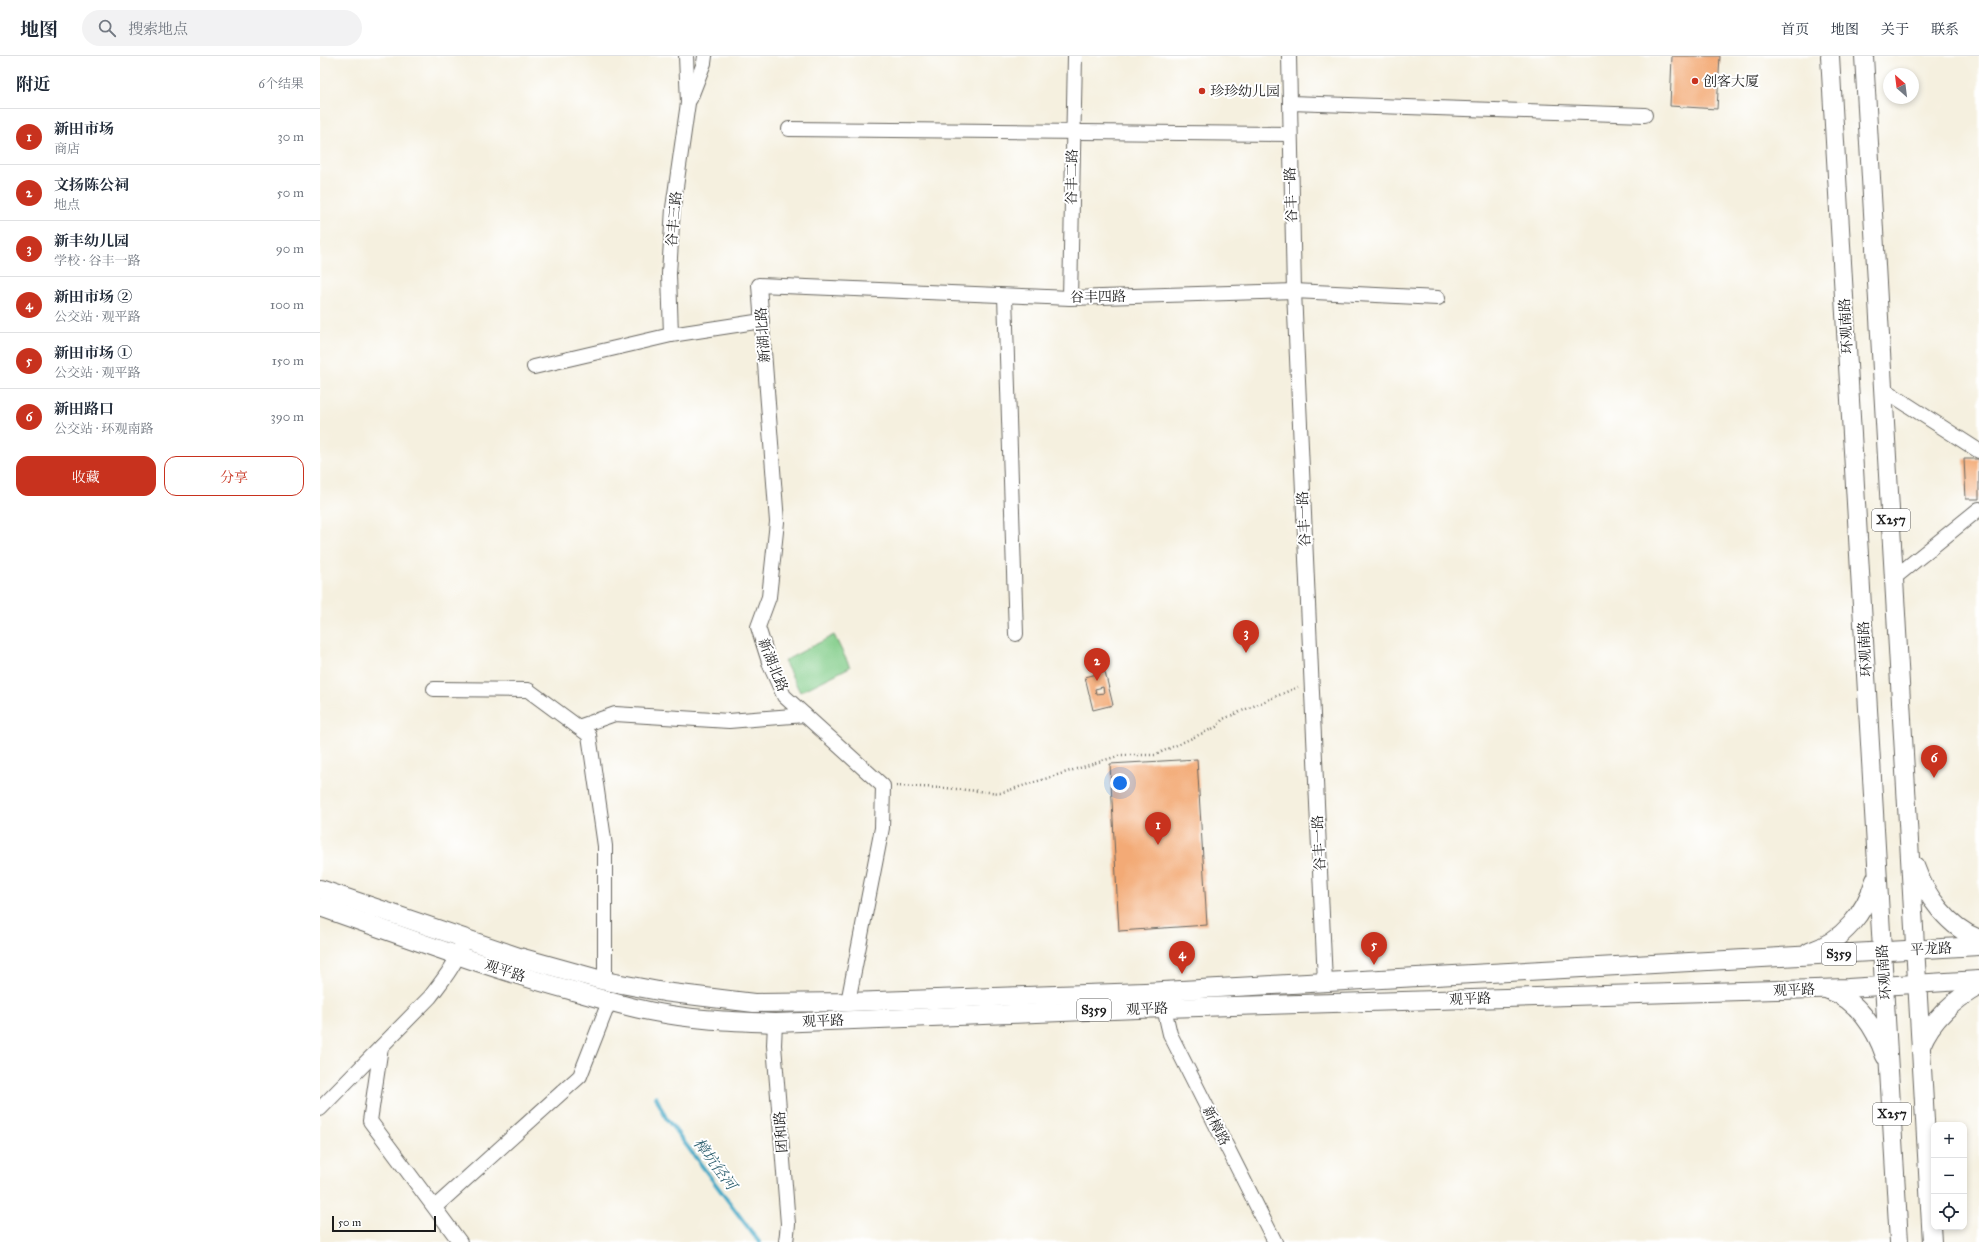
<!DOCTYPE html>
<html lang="zh">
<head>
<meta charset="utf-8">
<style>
	:root { --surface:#fff; --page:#f2f2f3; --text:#1f2937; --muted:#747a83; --line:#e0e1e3; --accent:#c8321e }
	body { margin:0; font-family:"IM FELL Great Primer","Noto Serif SC",serif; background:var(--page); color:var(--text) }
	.controls { position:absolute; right:12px; bottom:12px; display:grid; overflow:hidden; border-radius:8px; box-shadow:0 2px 6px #0003 }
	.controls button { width:36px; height:36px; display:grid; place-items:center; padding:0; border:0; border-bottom:1px solid var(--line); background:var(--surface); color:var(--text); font:20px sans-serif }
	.compass { position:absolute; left:1563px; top:12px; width:36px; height:36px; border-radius:50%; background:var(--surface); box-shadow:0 2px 6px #0003; rotate:332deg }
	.scale { position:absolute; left:12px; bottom:10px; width:104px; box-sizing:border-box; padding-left:4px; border:2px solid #1c1c1c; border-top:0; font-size:11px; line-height:14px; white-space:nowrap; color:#1c1c1c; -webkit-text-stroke:3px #fff; paint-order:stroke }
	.you { position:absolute; left:800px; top:727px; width:14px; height:14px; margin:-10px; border:3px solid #fff; border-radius:50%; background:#1a73e8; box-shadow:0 0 0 6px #1a73e833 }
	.badge { display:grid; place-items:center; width:26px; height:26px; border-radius:50%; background:var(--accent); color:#fff; font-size:13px; font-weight:700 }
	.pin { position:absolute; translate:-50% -33px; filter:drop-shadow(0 1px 2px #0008) }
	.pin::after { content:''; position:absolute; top:21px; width:14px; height:12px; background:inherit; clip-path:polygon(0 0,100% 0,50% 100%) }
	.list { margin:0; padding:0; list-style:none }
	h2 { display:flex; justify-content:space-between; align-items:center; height:52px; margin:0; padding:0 16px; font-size:17px }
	h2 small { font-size:13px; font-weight:400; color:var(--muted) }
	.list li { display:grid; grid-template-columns:26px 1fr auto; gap:12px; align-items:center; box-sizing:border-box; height:56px; padding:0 16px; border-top:1px solid var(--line) }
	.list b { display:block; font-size:15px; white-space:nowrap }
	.list p { margin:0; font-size:13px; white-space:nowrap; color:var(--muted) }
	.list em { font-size:13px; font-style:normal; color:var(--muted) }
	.actions { display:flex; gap:8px; padding:12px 16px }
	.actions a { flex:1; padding:9px 0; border:1px solid var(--accent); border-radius:12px; text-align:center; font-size:14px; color:var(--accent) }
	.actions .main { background:var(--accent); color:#fff }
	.icon { flex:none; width:22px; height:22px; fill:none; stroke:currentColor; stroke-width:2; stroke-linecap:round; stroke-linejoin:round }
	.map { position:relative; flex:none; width:1659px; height:1186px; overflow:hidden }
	header { display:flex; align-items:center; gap:24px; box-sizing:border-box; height:56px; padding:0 20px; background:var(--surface); border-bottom:1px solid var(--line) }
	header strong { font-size:19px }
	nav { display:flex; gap:22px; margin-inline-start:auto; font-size:14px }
	.search { width:280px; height:36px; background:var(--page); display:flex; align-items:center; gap:10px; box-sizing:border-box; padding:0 14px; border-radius:22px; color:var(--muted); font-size:15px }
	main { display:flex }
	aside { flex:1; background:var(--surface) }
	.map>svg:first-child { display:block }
	.green { fill:#84ce8b; stroke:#507554 }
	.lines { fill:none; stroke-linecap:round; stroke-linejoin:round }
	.stream { stroke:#47aac7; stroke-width:4 }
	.building { fill:#f3aa76; fill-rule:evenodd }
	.minor-casing { stroke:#686660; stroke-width:16 }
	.major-casing { stroke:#686660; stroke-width:20 }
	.path { stroke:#686660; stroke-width:2.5; stroke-dasharray:1 3; stroke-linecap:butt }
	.minor { stroke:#fff; stroke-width:14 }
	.major { stroke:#fff; stroke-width:18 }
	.poi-dot { fill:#c8321e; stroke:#fff; stroke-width:1.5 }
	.labels { text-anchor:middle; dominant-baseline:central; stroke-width:4; stroke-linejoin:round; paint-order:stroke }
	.shield { fill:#fff; stroke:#606060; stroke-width:1 }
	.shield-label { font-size:13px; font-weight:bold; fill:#1c1c1c }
	.poi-label { font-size:14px; fill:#1c1c1c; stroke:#fff; text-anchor:start }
	.street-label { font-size:14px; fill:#1c1c1c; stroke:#fff }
	.water-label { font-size:15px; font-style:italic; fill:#326372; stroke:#fff }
</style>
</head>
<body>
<header>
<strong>地图</strong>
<div class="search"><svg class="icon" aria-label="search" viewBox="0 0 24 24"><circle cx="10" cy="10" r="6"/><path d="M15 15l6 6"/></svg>搜索地点</div>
<nav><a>首页</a><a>地图</a><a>关于</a><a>联系</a></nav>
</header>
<main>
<aside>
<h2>附近<small>6个结果</small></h2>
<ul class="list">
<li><span class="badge">1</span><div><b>新田市场</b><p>商店</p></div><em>30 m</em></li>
<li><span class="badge">2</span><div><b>文扬陈公祠</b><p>地点</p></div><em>50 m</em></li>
<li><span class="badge">3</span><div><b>新丰幼儿园</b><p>学校 · 谷丰一路</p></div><em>90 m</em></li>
<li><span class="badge">4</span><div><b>新田市场 ②</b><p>公交站 · 观平路</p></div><em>100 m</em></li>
<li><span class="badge">5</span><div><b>新田市场 ①</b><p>公交站 · 观平路</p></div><em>150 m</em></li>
<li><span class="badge">6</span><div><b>新田路口</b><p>公交站 · 环观南路</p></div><em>390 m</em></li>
</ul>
<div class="actions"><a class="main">收藏</a><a>分享</a></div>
</aside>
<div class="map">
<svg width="1659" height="1186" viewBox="0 0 1659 1186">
	<rect width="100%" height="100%" fill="#fff"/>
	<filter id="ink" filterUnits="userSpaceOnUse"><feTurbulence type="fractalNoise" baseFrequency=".025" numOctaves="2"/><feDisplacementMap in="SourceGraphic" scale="8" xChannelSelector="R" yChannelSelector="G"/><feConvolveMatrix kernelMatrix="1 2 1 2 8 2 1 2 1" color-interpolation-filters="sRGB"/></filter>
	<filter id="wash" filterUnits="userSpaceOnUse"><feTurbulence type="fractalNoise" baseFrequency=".012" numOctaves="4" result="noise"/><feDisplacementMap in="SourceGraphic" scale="16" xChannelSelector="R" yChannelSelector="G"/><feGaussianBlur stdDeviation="0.9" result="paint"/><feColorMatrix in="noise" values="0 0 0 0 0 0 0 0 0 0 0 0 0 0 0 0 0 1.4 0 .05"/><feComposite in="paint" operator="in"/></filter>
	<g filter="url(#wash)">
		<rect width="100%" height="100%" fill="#f5f0df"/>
		<path class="green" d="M514,579L530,611L480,636L464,605Z"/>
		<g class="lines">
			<path class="stream" d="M336,1041L346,1062L439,1186"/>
		</g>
		<g id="blocks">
			<g class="building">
				<path d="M1352,0H1400L1397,53L1350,50Z"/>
				<path d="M1644,403H1659V443H1646Z"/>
				<path d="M785,616L793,649L773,654L765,621ZM783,631L784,637L776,638L775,633Z"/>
				<path d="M877,703L887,869L799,875L790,708Z"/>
			</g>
		</g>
	</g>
	<g filter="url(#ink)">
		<use href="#blocks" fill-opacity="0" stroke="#686660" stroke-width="1"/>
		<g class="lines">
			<defs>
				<g id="minor">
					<path d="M969,0L974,235L1005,926"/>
					<path d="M370,43L384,7L385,0"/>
					<path d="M970,47L1325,59"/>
					<path d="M469,73L969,78"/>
					<path d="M685,240L696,578"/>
					<path d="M750,242L755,0"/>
					<path d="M351,279L349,218L353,152L368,47L366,0"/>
					<path d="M214,311L351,279L442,265"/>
					<path d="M1563,333L1659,395"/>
					<path d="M1574,522L1659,453"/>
					<path d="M114,633L208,634L269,679L285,790V925"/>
					<path d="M258,671L295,658L409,665L485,659"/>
					<path d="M528,946L562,772L563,730L464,640L450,609L438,571L449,541L457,466L439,229L750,242L974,235L1118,242"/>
					<path d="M844,952L850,978L955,1186"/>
					<path d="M455,967L454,989L468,1168L466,1186"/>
					<path d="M61,991L50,1065L140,1186"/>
					<path d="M0,1053L110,941C122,925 136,909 141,890"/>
					<path d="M115,1151L260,1020L289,946"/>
				</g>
				<g id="major">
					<path d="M1510,0L1579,1186"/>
					<path d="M1544,0L1612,1186"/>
					<path d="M1595,810C1605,839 1629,872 1659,883"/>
					<path d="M0,833L199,901L285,925L344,936L434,947L528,946L825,936L1659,890"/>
					<path d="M0,851C83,880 165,911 250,934C278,942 306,951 334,956C374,964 414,965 455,967L844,952L1528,932L1659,924"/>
					<path d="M1489,896C1523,885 1545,857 1555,824"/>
					<path d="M1508,934C1537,943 1556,973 1565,1000"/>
					<path d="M1601,990C1611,964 1635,943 1659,930"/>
				</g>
			</defs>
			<use href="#minor" class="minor-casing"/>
			<use href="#major" class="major-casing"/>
			<path class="path" d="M576,730L625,732L680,737L801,699H835L896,671L903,663L978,631"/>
			<use href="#minor" class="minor"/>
			<use href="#major" class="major"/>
		</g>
	</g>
	<g class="poi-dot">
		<circle cx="1375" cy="25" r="4"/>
		<circle cx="882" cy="35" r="4"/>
	</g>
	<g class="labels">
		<g class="shield">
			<rect x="1552" y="453" width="38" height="22" rx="3"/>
			<rect x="1502" y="887" width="34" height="22" rx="3"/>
			<rect x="757" y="943" width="34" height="22" rx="3"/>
			<rect x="1553" y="1047" width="38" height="22" rx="3"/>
		</g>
		<g class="shield-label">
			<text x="1571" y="464">X257</text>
			<text x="1519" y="898">S359</text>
			<text x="774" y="954">S359</text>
			<text x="1572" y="1058">X257</text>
		</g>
		<g class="poi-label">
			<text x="1383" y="25">创客大厦</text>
			<text x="890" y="35">珍珍幼儿园</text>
		</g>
		<g class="street-label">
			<text transform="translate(752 121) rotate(-89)">谷丰二路</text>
			<text transform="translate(971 139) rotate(-92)">谷丰一路</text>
			<text transform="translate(354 163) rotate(-85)">谷丰三路</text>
			<text transform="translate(778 241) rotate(-1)">谷丰四路</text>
			<text transform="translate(1526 270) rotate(-93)">环观南路</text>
			<text transform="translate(443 279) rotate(-94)">新湖北路</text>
			<text transform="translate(984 463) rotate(-93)">谷丰一路</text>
			<text transform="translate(1545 593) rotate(-93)">环观南路</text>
			<text transform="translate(453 609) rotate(68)">新湖北路</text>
			<text transform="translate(999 787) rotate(-93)">谷丰一路</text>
			<text transform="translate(1611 893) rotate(-3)">平龙路</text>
			<text transform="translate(185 915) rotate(18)">观平路</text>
			<text transform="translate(1564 916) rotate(-94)">环观南路</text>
			<text transform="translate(1474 934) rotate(-2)">观平路</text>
			<text transform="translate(1150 943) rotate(-2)">观平路</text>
			<text transform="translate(827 953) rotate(-2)">观平路</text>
			<text transform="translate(503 965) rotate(-2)">观平路</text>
			<text transform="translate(896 1070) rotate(63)">新樟路</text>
			<text transform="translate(461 1076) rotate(-94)">团和路</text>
		</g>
		<g class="water-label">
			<text transform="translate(395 1108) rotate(53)">樟坑径河</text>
		</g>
	</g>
</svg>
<div class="controls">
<button>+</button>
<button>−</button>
<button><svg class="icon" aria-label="locate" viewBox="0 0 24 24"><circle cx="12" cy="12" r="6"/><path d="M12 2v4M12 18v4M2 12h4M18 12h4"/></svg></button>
</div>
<svg class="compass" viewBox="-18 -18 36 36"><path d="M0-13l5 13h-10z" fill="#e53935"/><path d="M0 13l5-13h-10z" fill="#747a83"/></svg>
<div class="scale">50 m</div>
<div class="you"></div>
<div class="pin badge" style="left:838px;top:789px">1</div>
<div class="pin badge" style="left:777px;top:625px">2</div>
<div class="pin badge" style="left:926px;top:597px">3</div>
<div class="pin badge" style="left:862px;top:918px">4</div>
<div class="pin badge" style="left:1054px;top:909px">5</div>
<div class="pin badge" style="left:1614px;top:722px">6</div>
</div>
</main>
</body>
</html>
